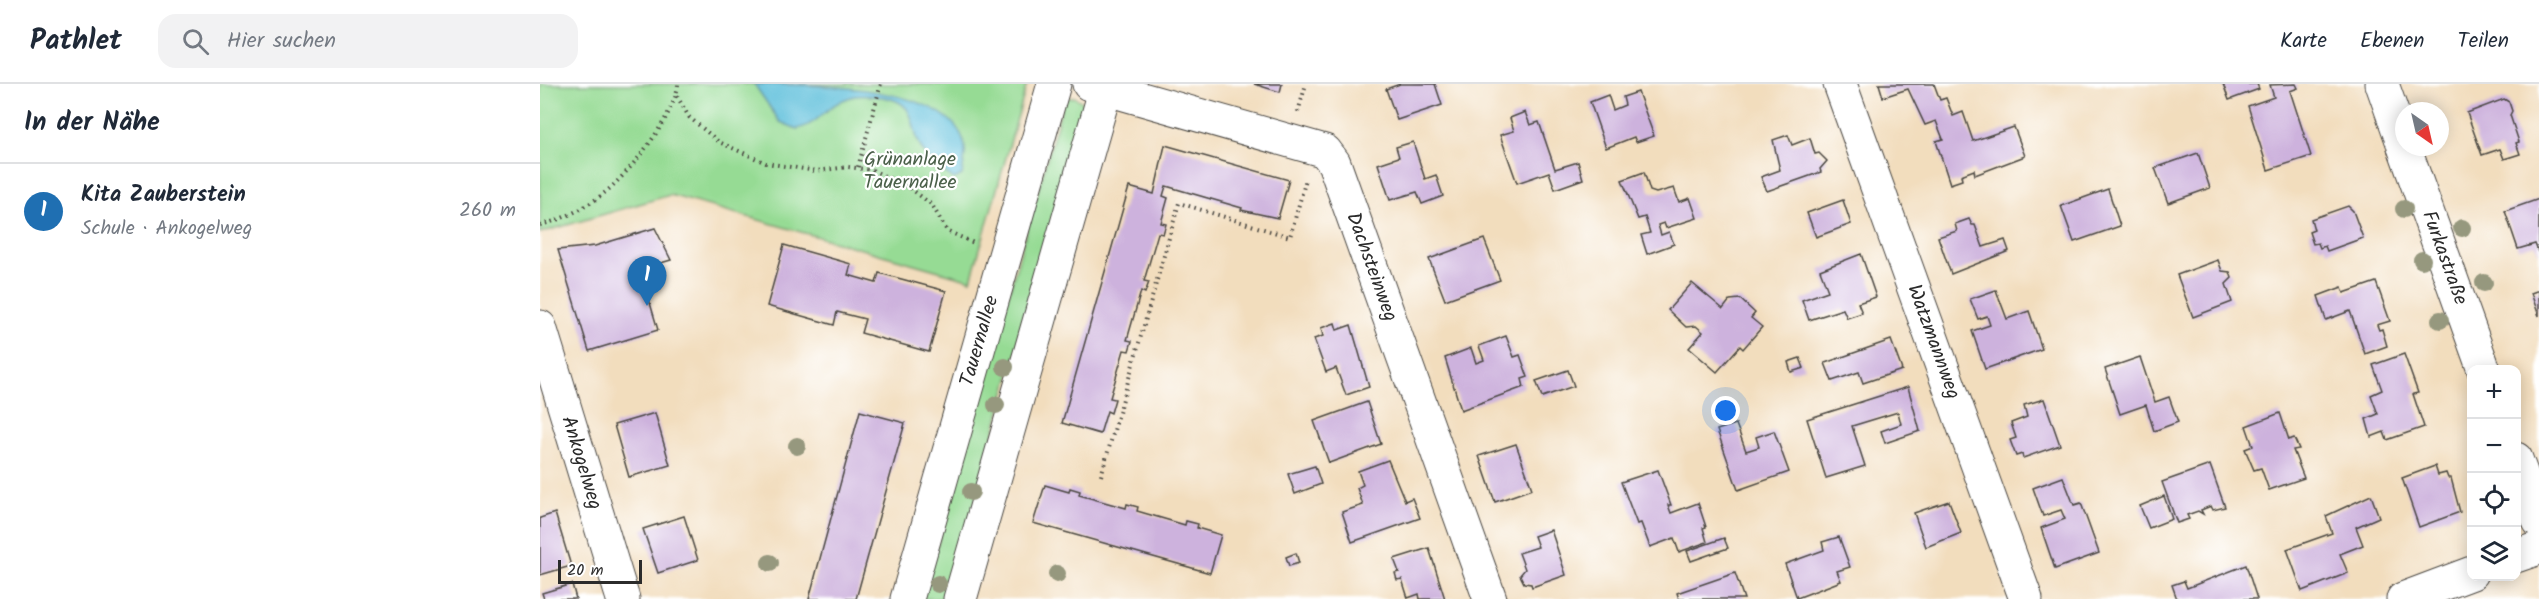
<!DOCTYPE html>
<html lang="de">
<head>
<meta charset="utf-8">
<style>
	:root { --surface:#fff; --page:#f2f2f3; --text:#1f2937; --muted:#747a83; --line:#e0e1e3; --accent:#1f6fb2 }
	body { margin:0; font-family:Kalam,sans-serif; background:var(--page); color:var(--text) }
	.controls { position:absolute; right:18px; bottom:18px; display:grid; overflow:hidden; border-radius:12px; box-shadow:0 3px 15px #0003 }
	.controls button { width:54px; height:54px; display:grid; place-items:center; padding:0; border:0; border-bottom:2px solid var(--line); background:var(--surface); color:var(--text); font:30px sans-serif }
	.compass { position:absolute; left:1855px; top:18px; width:54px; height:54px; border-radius:50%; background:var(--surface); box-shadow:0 3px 15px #0003; rotate:146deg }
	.scale { position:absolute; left:18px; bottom:15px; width:84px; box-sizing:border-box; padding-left:6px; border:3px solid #2b2b2b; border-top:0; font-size:16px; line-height:21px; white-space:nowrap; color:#2b2b2b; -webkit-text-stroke:4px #fff; paint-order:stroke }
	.you { position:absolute; left:1186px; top:327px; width:21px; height:21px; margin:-15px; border:4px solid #fff; border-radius:50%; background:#1a73e8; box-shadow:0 0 0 9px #1a73e833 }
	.badge { display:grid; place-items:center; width:39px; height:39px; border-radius:50%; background:var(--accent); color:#fff; font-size:20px; font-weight:700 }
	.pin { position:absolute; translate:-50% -50px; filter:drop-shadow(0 2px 3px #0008) }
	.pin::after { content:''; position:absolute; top:32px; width:21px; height:18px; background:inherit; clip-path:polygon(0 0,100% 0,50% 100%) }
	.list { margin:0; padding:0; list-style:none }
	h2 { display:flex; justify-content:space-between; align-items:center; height:78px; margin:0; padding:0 24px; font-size:26px }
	h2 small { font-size:20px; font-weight:400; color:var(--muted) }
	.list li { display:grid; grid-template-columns:39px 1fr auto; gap:18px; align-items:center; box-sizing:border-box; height:96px; padding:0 24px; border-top:2px solid var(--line) }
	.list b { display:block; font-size:22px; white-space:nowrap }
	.list p { margin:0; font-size:20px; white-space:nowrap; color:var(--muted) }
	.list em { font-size:20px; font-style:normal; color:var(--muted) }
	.icon { flex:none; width:33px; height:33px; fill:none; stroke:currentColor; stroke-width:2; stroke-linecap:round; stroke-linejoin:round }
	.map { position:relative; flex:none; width:1999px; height:515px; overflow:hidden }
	header { display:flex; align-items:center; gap:36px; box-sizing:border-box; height:84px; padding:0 30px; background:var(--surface); border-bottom:2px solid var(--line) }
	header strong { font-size:28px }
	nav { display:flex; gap:33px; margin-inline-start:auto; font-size:21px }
	.search { width:420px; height:54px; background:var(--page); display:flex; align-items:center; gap:15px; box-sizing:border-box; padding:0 21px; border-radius:18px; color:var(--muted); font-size:22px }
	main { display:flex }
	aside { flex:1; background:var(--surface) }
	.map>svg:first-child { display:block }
	.green { fill:#96db94; stroke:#608360; stroke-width:1.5 }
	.water { fill:#5dbfdb; stroke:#447583; stroke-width:1.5 }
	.building { fill:#cdb2dd }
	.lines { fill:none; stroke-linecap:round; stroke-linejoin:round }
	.minor-casing { stroke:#494641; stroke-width:35 }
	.path { stroke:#494641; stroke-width:4; stroke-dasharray:1.5 4.5; stroke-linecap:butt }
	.minor { stroke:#fff; stroke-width:33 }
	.tree { fill:#96987e }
	.labels { text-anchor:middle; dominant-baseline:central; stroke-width:4.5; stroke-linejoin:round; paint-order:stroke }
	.park-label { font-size:20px; fill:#4b604a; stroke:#fff }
	.street-label { font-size:20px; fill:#2b2b2b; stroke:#fff }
</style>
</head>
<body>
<header>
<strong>Pathlet</strong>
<div class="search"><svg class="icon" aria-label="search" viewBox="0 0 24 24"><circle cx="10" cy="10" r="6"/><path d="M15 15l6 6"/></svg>Hier suchen</div>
<nav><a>Karte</a><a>Ebenen</a><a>Teilen</a></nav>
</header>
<main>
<aside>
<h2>In der Nähe<small></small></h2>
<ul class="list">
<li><span class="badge">1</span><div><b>Kita Zauberstein</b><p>Schule · Ankogelweg</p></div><em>260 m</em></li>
</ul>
</aside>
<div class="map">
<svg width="1999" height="515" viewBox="0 0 1999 515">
	<rect width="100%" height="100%" fill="#fff"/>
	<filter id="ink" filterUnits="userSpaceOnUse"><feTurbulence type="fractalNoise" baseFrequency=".0167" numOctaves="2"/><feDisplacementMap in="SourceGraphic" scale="12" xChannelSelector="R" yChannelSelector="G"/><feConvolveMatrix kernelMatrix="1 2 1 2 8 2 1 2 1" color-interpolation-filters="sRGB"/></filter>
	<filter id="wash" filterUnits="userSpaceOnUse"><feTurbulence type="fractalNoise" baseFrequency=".008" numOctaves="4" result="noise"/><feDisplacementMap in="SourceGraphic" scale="24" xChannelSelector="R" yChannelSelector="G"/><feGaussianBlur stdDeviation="1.35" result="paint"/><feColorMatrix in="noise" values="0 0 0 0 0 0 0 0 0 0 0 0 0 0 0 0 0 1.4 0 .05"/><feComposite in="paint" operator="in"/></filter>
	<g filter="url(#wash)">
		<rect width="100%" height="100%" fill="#f2ddbd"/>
		<g class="green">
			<path d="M0,0H487L431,196L130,111L0,149Z"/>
			<path d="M535,13L545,20L408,515H382L523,19L528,14Z"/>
		</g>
		<path class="water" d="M214,0C268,0 416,0 425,63C426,71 423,82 422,91L414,95C405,88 393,80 386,71C366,46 383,20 343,13C332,12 321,10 311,13C284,21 282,39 257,45L240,38Z"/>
		<g id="blocks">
			<g class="building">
				<path d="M714,0H742L740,8Z"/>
				<path d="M860,0H895L902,21L857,36L846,5Z"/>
				<path d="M1339,0H1394L1400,16L1406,14L1413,32L1423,28L1433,57L1474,43L1485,72L1435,91L1434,86L1421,91L1422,96L1410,100L1396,57L1403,55L1396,37L1385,41L1368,5L1343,13Z"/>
				<path d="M1683,0H1717L1719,5L1689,16Z"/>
				<path d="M1756,0L1758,4L1750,7L1771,72L1728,86L1708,22L1734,13L1730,1Z"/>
				<path d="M1098,8L1114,52L1096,58L1094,53L1066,64L1050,18L1068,11L1073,26L1085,21L1083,13Z"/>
				<path d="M1964,15L1969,18L1972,27L1970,31L1979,58L1976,59L1980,70L1964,75L1960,65L1942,71L1927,29Z"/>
				<path d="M985,28L990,41L999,38L1015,85L1038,78L1043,95L1015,105L1009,88L977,99L960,51L974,47L970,34Z"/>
				<path d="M1248,51L1252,61L1270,54L1275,70L1279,69L1287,77L1280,85L1281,88L1227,107L1221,93L1240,86L1233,56Z"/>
				<path d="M873,58L885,95L896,91L903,112L882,120L877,108L850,116L838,80L859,73L856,63Z"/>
				<path d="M625,61L749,96L738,134L701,126L702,124L626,102L623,112L628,114L621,139L626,140L623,150L618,149L604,197L609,198L605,209L601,207L587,256L592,257L589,267L584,266L570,314L575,315L571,329L567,327L560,350L522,339L589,103L614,110Z"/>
				<path d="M1658,69L1670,104L1628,119L1615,84Z"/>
				<path d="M1104,88L1110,107L1116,109L1134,104L1139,118L1150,114L1157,134L1126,144L1124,139L1118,141L1121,151L1129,148L1134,160L1107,170L1101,151L1110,149L1105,133L1098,135L1082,96Z"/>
				<path d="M1568,105L1580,142L1534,158L1521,122Z"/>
				<path d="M1999,115V170L1995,160L1978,165L1965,127Z"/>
				<path d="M1303,116L1311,140L1276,153L1267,129Z"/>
				<path d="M1808,122L1813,127L1823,154L1787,167L1785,162L1780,164L1778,159L1773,160L1769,148L1774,146L1771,135Z"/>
				<path d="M1429,135L1432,141H1435L1443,163L1465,156L1469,167L1411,190L1398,153L1417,147L1415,140Z"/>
				<path d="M115,144L131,176L100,185L118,246L49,267L18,166L55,162Z"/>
				<path d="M944,155L960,196L905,216L889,175Z"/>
				<path d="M244,161L311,180L308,191L336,199L339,189L406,207L389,268L321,249L325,235L297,228L294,241L227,222Z"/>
				<path d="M1321,170L1336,213L1318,219L1322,229L1307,234L1303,225L1269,236L1262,216L1288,207L1280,186Z"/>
				<path d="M1678,176L1682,187L1690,188L1692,194L1686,200L1692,218L1653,233L1637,191Z"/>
				<path d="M1836,198L1850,237L1837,241L1839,246L1842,245L1847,262L1825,270L1810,227L1786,236L1778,212L1802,203L1804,209Z"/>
				<path d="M1152,199L1183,225L1190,216L1200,215L1215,229L1211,234L1222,243L1203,265L1200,262L1177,288L1149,264L1163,248L1156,242L1146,243L1128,226Z"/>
				<path d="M1456,206L1467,235L1489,227L1502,265L1445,285L1432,247L1450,241L1447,232L1438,235L1430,215Z"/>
				<path d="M1999,206V232L1991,209Z"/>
				<path d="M795,239L797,246L811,241L829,303L806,311L796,284L786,288L774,255L783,252L781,244Z"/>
				<path d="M966,252L974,273L980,271L988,293L982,295L984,303L921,326L905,274L931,264L936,279L944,276L939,262Z"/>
				<path d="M1351,256L1362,286L1323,299L1319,288L1292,297L1285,279Z"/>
				<path d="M1864,270L1878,309L1873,310L1884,343L1847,356L1844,348L1831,353L1826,335L1838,330L1831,311L1842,306L1833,281Z"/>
				<path d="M1600,273L1615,318L1629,313L1638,338L1614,347L1606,321L1580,330L1565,285Z"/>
				<path d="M1260,274L1264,284L1251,288L1248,278Z"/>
				<path d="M1028,286L1034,302L1002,313L996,297Z"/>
				<path d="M1368,303L1380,347L1345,359L1341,347L1361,340L1358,328L1312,342L1325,382L1286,394L1267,335Z"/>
				<path d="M1504,315L1520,361L1483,374L1482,370L1476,372L1470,356L1476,354L1471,339L1487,333L1484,321Z"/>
				<path d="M827,318L841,360L789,379L774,337Z"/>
				<path d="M320,327L365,339L316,515H269Z"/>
				<path d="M115,329L130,381L89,393L74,341Z"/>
				<path d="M1740,329L1749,356L1754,354L1759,365L1753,366L1764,394L1729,406L1721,384L1714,386L1705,365L1713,362L1706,342Z"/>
				<path d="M1196,340L1206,367L1219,363L1216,353L1234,347L1249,388L1198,406L1177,346Z"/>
				<path d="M976,360L992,405L955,418L939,372Z"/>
				<path d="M848,376L865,417L872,414L880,434L812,458L802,428L823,421L817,404L823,401L818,387Z"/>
				<path d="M1670,381L1685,423L1673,426L1671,422L1661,426L1663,430L1658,427L1647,431L1649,435L1637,439L1622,398Z"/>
				<path d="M775,382L781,400L755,410L748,390Z"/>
				<path d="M1895,382L1898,391L1906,389L1908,394H1911L1920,428L1879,443L1862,394Z"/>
				<path d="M1118,386L1131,421H1128L1131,429L1158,419L1166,443L1163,444L1167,458L1139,468L1134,454L1110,463L1101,439L1097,440L1081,398Z"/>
				<path d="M1523,393L1534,421L1541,419L1559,469L1515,485L1501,444L1525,435L1521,426L1503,432L1493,404Z"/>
				<path d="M505,401L529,408L530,404L540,407L539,411L586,424L587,420L598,423L597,427L645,441L646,437L658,440L657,444L681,451L670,489L493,439Z"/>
				<path d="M1831,411L1839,433L1816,443L1823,461L1800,470L1808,489L1762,507L1747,465L1792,449L1786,432Z"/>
				<path d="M1624,412L1632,435L1609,444L1600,422Z"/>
				<path d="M1409,417L1421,449L1386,463L1374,429Z"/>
				<path d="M15,429L31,482L0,491V434Z"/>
				<path d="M144,432L158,476L118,489L103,445Z"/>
				<path d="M1011,446L1026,491L992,503L991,500L984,499L980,491L985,485L979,469L998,463L994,452Z"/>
				<path d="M1299,453L1310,483L1297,487L1301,497L1257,514L1245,480L1284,466L1282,458Z"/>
				<path d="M1184,454L1188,464L1151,477L1147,467Z"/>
				<path d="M889,464L905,515H880L879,510L868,514L862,495L857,496L855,489L859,488L854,475Z"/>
				<path d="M756,469L759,479L749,482L746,473Z"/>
				<path d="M1706,481L1717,515H1637L1632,501L1644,497L1647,504Z"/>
				<path d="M1195,489L1204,515H1139L1137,509Z"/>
				<path d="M32,500L36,515H4L2,509Z"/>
			</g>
		</g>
	</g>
	<g filter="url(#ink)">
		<use href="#blocks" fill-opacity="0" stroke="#494641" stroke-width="1.5"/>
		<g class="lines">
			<defs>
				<g id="minor">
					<path d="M549,0L785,67L794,79L950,515"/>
					<path d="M1300,0L1486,515"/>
					<path d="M1842,0L1864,62"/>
					<path d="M1864,63L1944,286"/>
					<path d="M0,243L83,515"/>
					<path d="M1976,375L1999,437"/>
					<path d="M1976,472L1999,464"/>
					<path d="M367,515L514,0"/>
					<path d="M420,515L567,0"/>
					<path d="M1863,515L1932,489"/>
				</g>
			</defs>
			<use href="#minor" class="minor-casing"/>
			<g class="path">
				<path d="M137,12L149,33L179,58L226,79L276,87L308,83L332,86L370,104L392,121L407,147L436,160"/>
				<path d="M758,28L766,0"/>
				<path d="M318,83L341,0"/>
				<path d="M0,141C22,136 45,124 63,110C88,91 136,31 138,0"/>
				<path d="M561,392L639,119L750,153L766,95"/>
			</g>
			<use href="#minor" class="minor"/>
		</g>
		<g class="tree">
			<circle cx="1864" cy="125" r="9"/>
			<circle cx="1922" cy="144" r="9"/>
			<circle cx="1882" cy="176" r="9"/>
			<circle cx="1944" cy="199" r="9"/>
			<circle cx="1900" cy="236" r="9"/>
			<circle cx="465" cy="283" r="9"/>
			<circle cx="456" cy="321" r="9"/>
			<circle cx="257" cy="362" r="9"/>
			<circle cx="431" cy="408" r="9"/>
			<circle cx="230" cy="479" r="9"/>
			<circle cx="517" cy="490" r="9"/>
			<circle cx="398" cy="500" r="9"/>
		</g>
	</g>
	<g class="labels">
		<g class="park-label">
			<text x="370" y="76">Grünanlage<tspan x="370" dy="23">Tauernallee</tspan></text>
		</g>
		<g class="street-label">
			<text transform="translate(1904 174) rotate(70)">Furkastraße</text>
			<text transform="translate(831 183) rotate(70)">Dachsteinweg</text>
			<text transform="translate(440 257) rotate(-74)">Tauernallee</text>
			<text transform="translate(1393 258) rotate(70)">Watzmannweg</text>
			<text transform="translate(41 379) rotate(73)">Ankogelweg</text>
		</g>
	</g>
</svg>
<div class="controls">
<button>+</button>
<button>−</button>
<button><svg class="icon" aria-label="locate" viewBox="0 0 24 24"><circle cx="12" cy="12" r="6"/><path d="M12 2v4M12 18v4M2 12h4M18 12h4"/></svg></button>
<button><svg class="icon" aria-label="layers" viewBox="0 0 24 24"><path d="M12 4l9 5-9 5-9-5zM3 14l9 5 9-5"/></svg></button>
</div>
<svg class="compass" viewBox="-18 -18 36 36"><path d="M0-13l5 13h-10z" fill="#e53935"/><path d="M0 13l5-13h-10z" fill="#747a83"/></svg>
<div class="scale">20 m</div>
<div class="you"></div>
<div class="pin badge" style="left:107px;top:222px">1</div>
</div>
</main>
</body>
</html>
